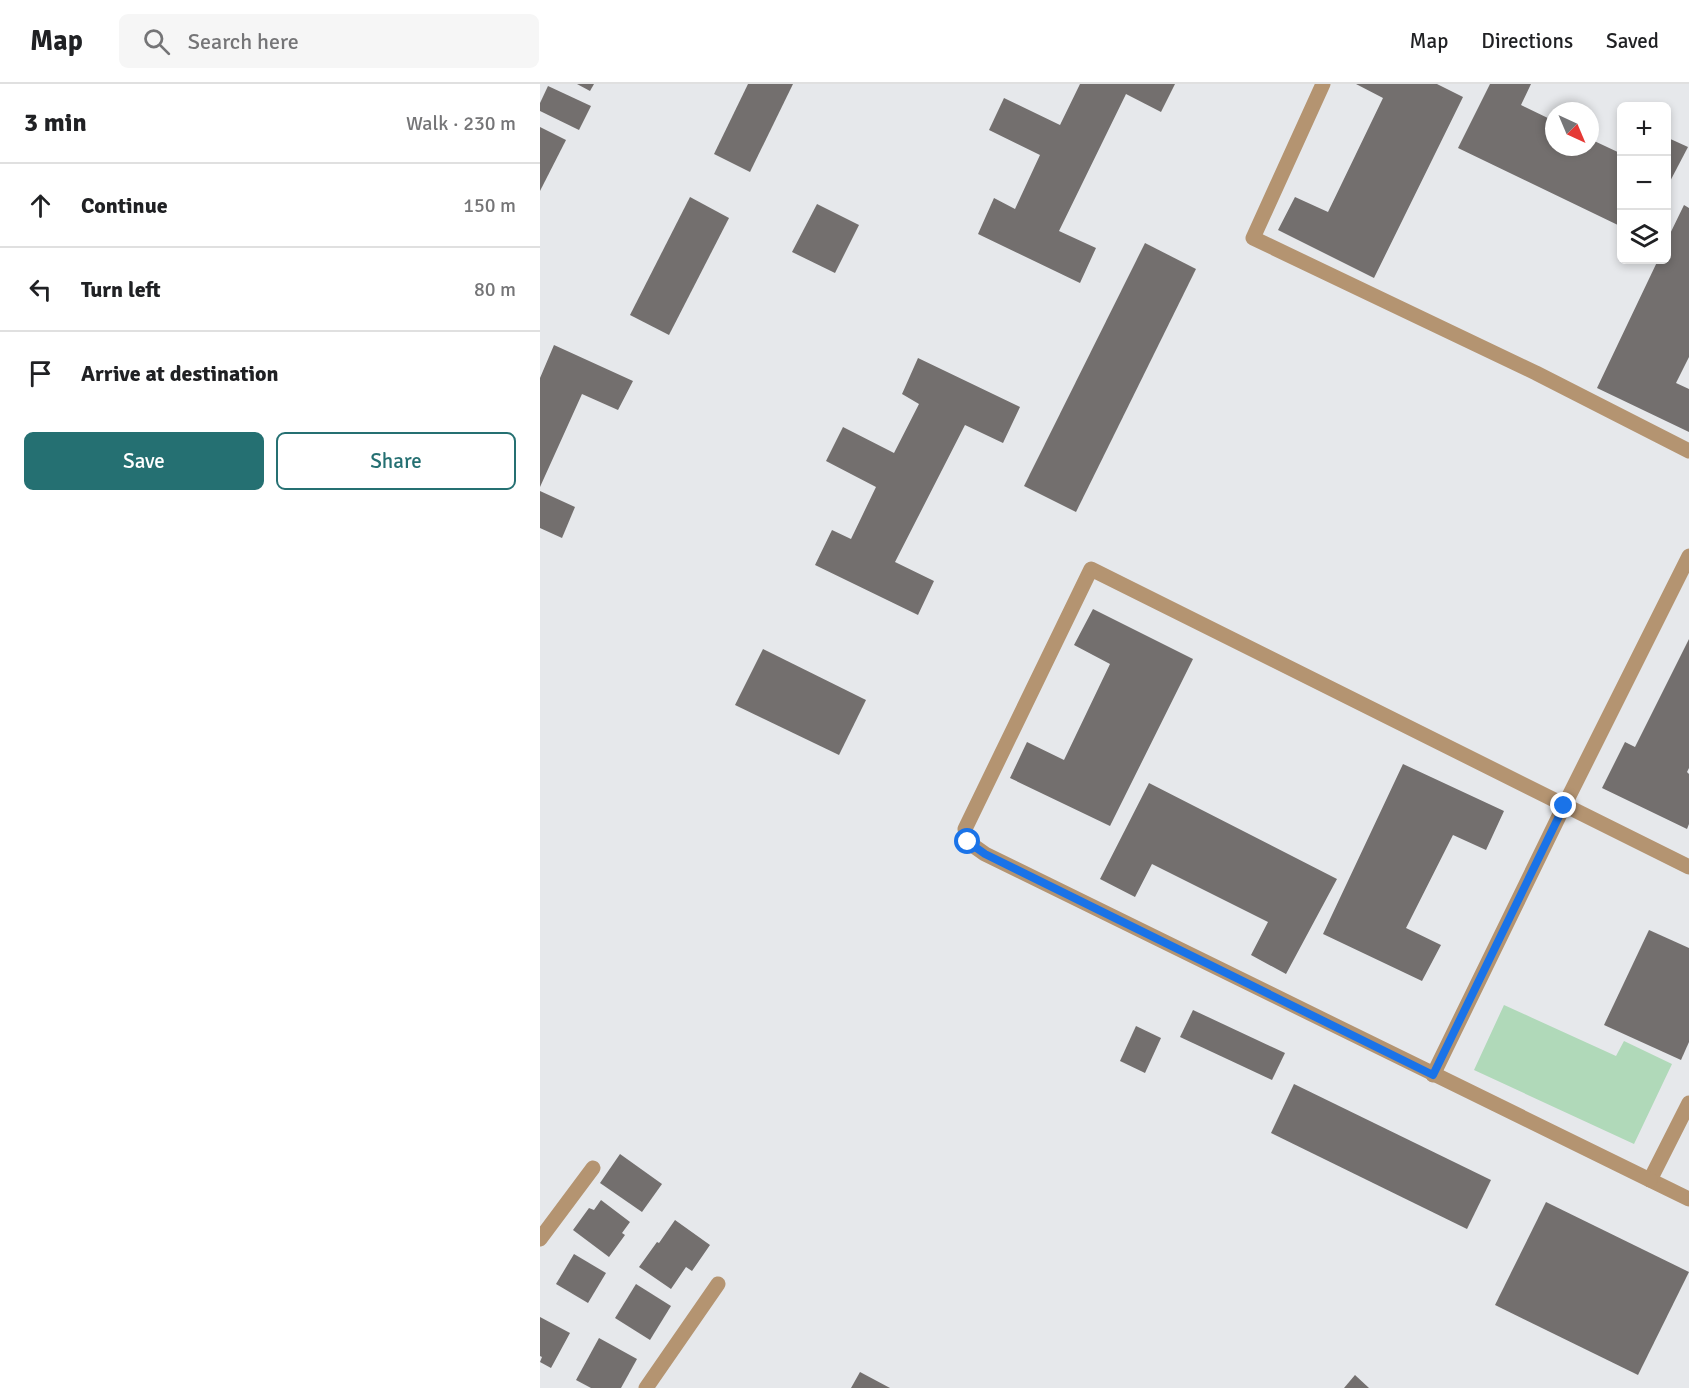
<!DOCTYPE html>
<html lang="en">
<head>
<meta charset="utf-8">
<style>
	:root { --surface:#fff; --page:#f6f6f6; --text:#202124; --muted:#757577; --line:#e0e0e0; --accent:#257072 }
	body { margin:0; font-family:Signika,sans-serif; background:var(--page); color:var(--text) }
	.controls { position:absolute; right:18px; top:18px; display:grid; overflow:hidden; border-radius:9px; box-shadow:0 3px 9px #0003 }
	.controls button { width:54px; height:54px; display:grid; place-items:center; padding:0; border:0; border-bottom:2px solid var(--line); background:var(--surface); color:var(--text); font:30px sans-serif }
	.compass { position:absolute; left:1005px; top:18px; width:54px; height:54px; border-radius:50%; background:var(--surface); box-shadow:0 3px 9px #0003; rotate:136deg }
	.stop { position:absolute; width:18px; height:18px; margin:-14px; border:4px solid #1a73e8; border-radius:50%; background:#fff }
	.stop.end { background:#1a73e8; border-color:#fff; box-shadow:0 2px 6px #0008 }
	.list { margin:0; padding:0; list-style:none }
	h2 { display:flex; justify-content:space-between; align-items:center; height:78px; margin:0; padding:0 24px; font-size:26px }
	h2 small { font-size:20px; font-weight:400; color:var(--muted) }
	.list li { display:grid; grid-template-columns:39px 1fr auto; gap:18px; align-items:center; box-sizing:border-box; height:84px; padding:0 24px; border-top:2px solid var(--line) }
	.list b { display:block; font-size:22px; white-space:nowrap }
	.list em { font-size:20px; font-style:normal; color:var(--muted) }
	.actions { display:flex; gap:12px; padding:18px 24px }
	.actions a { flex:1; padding:14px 0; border:2px solid var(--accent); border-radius:9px; text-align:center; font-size:21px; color:var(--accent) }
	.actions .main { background:var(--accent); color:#fff }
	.icon { flex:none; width:33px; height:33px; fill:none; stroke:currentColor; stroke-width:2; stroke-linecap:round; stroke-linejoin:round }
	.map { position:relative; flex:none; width:1149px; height:1304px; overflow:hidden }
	header { display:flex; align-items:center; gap:36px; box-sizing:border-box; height:84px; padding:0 30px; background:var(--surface); border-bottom:2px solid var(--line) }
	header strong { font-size:28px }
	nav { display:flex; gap:33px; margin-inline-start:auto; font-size:21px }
	.search { width:420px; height:54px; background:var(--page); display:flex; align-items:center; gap:15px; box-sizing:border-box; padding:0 21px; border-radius:9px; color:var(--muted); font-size:22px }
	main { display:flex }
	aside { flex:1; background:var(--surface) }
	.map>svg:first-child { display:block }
	.green { fill:#b0d9b9 }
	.building { fill:#736f6e }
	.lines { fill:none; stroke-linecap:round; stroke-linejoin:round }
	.lane { stroke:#b49471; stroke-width:15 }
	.route { stroke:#1a73e8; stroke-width:8 }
</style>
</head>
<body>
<header>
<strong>Map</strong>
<div class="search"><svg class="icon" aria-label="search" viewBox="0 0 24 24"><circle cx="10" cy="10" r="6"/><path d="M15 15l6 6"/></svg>Search here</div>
<nav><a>Map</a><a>Directions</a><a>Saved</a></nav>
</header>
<main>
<aside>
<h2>3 min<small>Walk · 230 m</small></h2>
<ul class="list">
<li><svg class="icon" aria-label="ahead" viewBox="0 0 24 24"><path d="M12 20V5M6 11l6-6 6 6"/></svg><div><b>Continue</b></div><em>150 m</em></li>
<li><svg class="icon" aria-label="left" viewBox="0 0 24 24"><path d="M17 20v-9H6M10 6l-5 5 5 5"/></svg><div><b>Turn left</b></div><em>80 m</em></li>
<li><svg class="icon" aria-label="arrive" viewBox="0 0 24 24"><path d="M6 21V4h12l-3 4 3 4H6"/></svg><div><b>Arrive at destination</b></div></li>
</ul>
<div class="actions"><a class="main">Save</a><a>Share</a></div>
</aside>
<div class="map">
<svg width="1149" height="1304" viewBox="0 0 1149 1304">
	<rect width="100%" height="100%" fill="#e6e8eb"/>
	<path class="green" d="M964,921L1076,972L1084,957L1132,980L1094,1060L934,986Z"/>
	<g class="building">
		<path d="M37,0H54L50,7Z"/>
		<path d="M208,0H253L210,88L174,70Z"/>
		<path d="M540,0H635L621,28L586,10L519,147L556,164L540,199L438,150L454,114L475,125L500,71L449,46L464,14L520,41Z"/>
		<path d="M816,0H897L923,13L834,194L738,146L755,113L788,128L843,14Z"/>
		<path d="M950,0H991L981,21L1014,37V63H1050V55L1082,70V143L918,64Z"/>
		<path d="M8,2L51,22L39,46L0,27V19Z"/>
		<path d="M0,43L26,56L0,107Z"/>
		<path d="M1126,53L1148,63L1126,105Z"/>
		<path d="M150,113L189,134L129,251L90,231Z"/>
		<path d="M277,120L319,141L295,189L252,168Z"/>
		<path d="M1144,121L1149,124V273L1136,299L1149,305V348L1057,304L1118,176H1126V158Z"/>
		<path d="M605,159L656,185L536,428L484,402Z"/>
		<path d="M14,261L93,297L78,326L42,310L0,403V294Z"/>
		<path d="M378,274L480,323L463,359L425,341L355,478L394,497L378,531L275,481L292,446L311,455L336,403L286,377L303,343L354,369L379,320L362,310Z"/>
		<path d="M0,407L35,423L22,454L0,444Z"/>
		<path d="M553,525L653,575L570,742L470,694L487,658L524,676L570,580L534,561Z"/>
		<path d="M1149,555V684L1147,688L1149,690V740L1147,745L1062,704L1085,658L1095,663Z"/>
		<path d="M223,565L326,616L299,671L195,621Z"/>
		<path d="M863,680L964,727L946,766L913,751L866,844L901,861L882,897L783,850Z"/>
		<path d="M609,699L797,795L746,890L711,871L728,838L612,780L595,813L560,795Z"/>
		<path d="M1109,846L1149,864V958L1141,976L1064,941Z"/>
		<path d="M653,926L745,969L732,996L640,953Z"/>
		<path d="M596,942L621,954L605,989L580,977Z"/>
		<path d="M754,1000L951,1096L927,1145L731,1049Z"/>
		<path d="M80,1070L122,1100L102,1128L60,1099Z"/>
		<path d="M61,1116L90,1138L82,1149L85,1151L69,1173L33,1146L49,1124L54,1126Z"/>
		<path d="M1006,1118L1149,1188L1098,1291L955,1221Z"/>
		<path d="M135,1136L170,1161L152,1187L146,1183L131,1205L99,1183L117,1158L119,1159Z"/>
		<path d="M34,1170L66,1189L48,1219L16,1200Z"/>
		<path d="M96,1200L131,1222L110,1256L75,1234Z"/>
		<path d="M0,1233L30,1249L11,1284L0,1278L2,1273L0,1272Z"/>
		<path d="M59,1254L97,1275L81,1304H51L36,1296Z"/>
		<path d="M320,1288L350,1304H311Z"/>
		<path d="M815,1291L829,1304H804Z"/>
	</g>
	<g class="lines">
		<g class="lane">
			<path d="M783,0L713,154L996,289L1149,367"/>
			<path d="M893,991L1024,722L1149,472"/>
			<path d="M1149,1019L1110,1096L1149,1115"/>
			<path d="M1110,1096L445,770L428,758L425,745L551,485L1149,783"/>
			<path d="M0,1155L53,1084"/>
			<path d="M106,1304L178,1200"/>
		</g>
	</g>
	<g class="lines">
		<path class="route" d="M428,758L445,770L893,991L1024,722"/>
	</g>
</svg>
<div class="controls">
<button>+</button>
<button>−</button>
<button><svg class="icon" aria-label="layers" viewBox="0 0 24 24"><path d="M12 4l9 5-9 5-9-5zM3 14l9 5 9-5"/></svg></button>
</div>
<svg class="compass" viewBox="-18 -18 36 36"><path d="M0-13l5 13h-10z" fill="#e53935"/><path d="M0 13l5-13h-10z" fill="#757577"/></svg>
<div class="stop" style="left:428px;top:758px"></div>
<div class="stop end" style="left:1024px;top:722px"></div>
</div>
</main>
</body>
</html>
